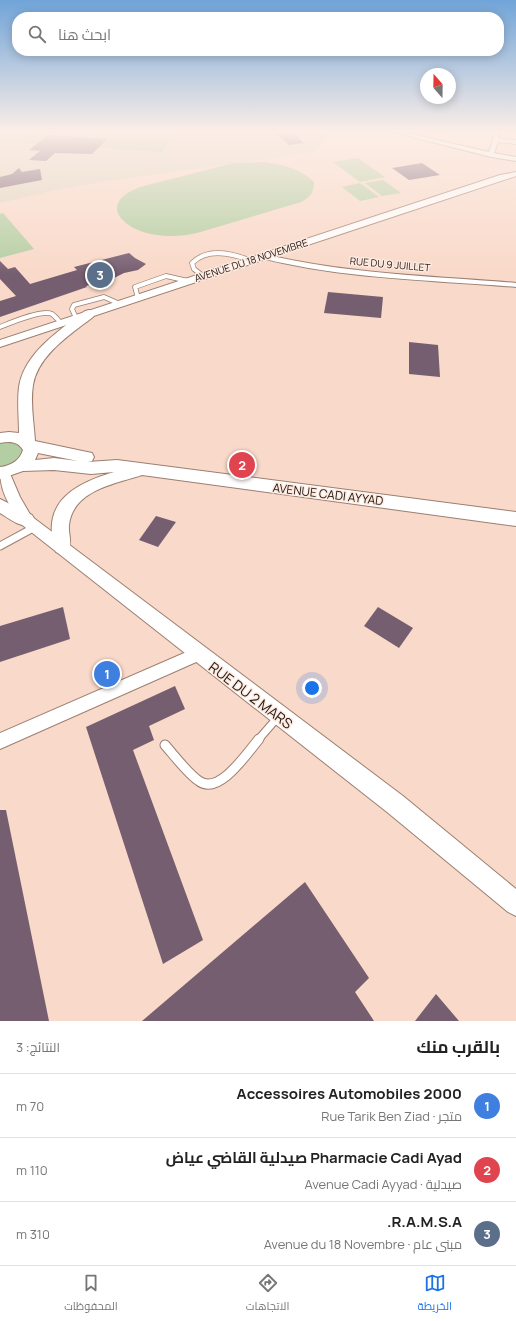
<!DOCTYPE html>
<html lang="ar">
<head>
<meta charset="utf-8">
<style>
	:root { --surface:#fff; --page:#f6f6f6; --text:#222; --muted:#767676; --line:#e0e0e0; --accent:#1a73e8 }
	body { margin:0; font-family:Manrope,Cairo,sans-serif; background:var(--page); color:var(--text); direction:rtl }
	.compass { position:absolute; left:420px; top:68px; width:36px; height:36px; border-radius:50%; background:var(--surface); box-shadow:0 2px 10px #0003; rotate:340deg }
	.you { position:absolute; left:312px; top:688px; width:14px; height:14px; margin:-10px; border:3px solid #fff; border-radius:50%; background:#1a73e8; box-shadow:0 0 0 6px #1a73e833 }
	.badge { display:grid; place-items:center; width:26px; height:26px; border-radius:50%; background:var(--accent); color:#fff; font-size:13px; font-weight:700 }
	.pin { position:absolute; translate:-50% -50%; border:2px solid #fff; box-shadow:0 1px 4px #0006 }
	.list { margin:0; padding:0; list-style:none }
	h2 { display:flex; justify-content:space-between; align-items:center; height:52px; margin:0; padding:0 16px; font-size:17px }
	h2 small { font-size:13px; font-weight:400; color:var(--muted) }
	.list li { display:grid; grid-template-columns:26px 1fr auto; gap:12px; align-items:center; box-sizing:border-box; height:64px; padding:0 16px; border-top:1px solid var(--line) }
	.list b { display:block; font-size:15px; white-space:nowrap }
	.list p { margin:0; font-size:13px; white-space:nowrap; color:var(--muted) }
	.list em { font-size:13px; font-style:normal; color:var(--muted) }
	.icon { flex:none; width:22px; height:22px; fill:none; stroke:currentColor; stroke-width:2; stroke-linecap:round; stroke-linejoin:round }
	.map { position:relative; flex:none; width:516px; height:1021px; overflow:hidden; direction:ltr }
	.search { position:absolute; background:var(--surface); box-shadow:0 2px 10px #0003; left:12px; right:12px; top:12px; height:44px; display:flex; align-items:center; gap:10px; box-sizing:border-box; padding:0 14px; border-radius:16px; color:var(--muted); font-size:15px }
	.sheet { height:244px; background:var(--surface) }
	nav { display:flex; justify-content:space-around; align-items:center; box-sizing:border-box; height:56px; border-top:1px solid var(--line); background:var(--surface); font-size:11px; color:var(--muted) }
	nav a { display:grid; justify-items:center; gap:2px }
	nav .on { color:var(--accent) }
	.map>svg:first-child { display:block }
	.education { fill:#e0d6c1 }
	.green { fill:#b3cea2 }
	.building { fill:#765e71 }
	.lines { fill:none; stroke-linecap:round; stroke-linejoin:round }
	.service-far2-casing { stroke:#9c7f70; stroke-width:5.5 }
	.service-far1-casing { stroke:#9c7f70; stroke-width:9 }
	.service-casing { stroke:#9c7f70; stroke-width:11 }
	.minor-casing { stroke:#9c7f70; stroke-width:2 }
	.tertiary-casing { stroke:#9c7f70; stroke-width:2 }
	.secondary-casing { stroke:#9c7f70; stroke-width:2 }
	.service-far2 { stroke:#fff; stroke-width:4 }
	.service-far1 { stroke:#fff; stroke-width:7 }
	.service { stroke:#fff; stroke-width:9 }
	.minor { fill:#fff; fill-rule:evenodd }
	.tertiary { fill:#fff; fill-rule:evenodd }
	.secondary { fill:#fff; fill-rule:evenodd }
	.labels { text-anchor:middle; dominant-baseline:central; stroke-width:3; stroke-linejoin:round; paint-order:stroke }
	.far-street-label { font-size:10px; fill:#221711; stroke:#fdeae0 }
	.street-label { font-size:12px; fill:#221711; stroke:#fdeae0 }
	.near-street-label { font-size:14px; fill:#221711; stroke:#fdeae0 }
</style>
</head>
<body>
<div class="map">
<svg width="516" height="1021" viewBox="0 0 516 1021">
	<rect width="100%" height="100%" fill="#f9d9c9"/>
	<path class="education" d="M177,131H330L316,152L107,181L56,190L0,203V141L162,152Z"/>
	<g class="green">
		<path d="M0,131H177L162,152L0,141Z"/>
		<path d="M358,158L385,177L360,182L333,162Z"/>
		<path d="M266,162C284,165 301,169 314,182C314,193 310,197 301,202L197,233C179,237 160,237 143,232C125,226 105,210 126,194C130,191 136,189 140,187L234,163Z"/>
		<path d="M383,180L401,193L382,196L365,183Z"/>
		<path d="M360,183L379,197L360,201L342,187Z"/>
		<path d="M3,213L34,249L0,258V214Z"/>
		<path d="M0,440L22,441L25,458L0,470Z"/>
	</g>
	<g class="building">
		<path d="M274,131H291L304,143L289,145Z"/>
		<path d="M48,135L107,139L92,154L55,153L46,161L29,160L40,151L29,150Z"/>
		<path d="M422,163L440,175L409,180L392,168Z"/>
		<path d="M19,168L22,172L40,169L42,180L0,188V177L12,174Z"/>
		<path d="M129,253L135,258L146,264L138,270L124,273L114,278L86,286L87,287L0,317V301L16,296L0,279V261L8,269L15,267L30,284L77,270L74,267Z"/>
		<path d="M328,292L383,297L381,318L324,313Z"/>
		<path d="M409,342L438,345L440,377L409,374Z"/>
		<path d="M156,516L176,522L158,547L139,540Z"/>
		<path d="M63,607L70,639L0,662V626Z"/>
		<path d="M378,607L413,628L399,648L364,626Z"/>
		<path d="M175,686L185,709L149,726L154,740L133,750L203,940L163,964L86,727Z"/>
		<path d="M0,810H6L49,1021H0Z"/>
		<path d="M305,882L369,978L355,992L374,1021H142Z"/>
		<path d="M436,994L459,1021H415Z"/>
	</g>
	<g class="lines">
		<defs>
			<g id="service-far2">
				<path d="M203,276L194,269L192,263C207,248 231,253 249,260"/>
				<path d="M138,298L135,287L166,276L188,281"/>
				<path d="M76,318L72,309L74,305L104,297L120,304"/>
				<path d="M0,327C10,323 42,309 52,314C55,316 58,320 61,323"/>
			</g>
			<g id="service-far1">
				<path d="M0,546L35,527"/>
				<path d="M258,740L278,717"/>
			</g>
			<path id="service" d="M165,745C173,754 189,775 199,781C219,796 247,753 259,739"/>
			<g id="minor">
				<path d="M389,131H398L489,152L493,140V131H499V139L516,140V144L498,142L494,153L516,157V161L491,157Z"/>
				<path d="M261,254H264C346,274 432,276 516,283V287C431,280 344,279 261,258Z"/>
				<path d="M198,647L203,649L205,654L203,659L0,749V733Z"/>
			</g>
			<g id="tertiary">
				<path d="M516,172V176L0,347V340L500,175Z"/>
				<path d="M3,468L8,469L20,497L31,516L403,796L516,889V916L508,912L387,812L21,524C9,504 0,493 0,469Z"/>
			</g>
			<g id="secondary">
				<path d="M89,310L93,311L95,314L93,317C71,334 38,355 33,385C30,403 34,423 35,441L92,453L94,457L92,461L88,462L117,460L516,512V526L142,475C115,484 73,490 69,525C68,534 73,543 68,552L62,554L56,552C53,546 53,540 52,534C48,496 84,481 114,472L91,474L54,470L23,471L0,479V467C11,466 20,460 23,450C18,441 9,441 0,443V433L9,432L19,433C19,418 17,402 19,387C24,353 60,330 85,311ZM38,453L78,461L54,458L35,460Z"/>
				<path d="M0,499L32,515L35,520L32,525C20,528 10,519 0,513Z"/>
			</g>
		</defs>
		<use href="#service-far2" class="service-far2-casing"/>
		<use href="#service-far1" class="service-far1-casing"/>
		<use href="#service" class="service-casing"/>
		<use href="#minor" class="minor-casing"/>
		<use href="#tertiary" class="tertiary-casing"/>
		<use href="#secondary" class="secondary-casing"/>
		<use href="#service-far2" class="service-far2"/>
		<use href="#service-far1" class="service-far1"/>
		<use href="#service" class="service"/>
		<use href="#minor" class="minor"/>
		<use href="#tertiary" class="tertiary"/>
		<use href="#secondary" class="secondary"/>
	</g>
	<linearGradient id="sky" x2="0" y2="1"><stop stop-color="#70a4d8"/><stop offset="0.48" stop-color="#fceee7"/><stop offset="1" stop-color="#fceee7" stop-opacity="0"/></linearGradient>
	<rect width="516" height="274" fill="url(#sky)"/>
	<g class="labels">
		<g class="far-street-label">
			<text transform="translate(251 260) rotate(-18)">AVENUE DU 18 NOVEMBRE</text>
			<text transform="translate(390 264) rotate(5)">RUE DU 9 JUILLET</text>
		</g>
		<g class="street-label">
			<text transform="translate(328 494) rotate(7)">AVENUE CADI AYYAD</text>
		</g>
		<g class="near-street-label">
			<text transform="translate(251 695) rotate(37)">RUE DU 2 MARS</text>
		</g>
	</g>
</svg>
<svg class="compass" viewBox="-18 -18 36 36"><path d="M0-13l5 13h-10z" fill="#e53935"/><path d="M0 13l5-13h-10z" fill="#767676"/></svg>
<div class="you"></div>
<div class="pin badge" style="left:107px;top:674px;background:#3f7fe0">1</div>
<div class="pin badge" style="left:242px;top:465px;background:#e0444e">2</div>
<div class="pin badge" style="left:100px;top:275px;background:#5c6f8a">3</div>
<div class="search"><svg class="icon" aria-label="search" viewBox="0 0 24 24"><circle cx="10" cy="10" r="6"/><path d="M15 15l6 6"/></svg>ابحث هنا</div>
</div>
<section class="sheet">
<h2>بالقرب منك<small>النتائج: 3</small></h2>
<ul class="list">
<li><span class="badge" style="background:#3f7fe0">1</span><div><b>Accessoires Automobiles 2000</b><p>متجر · Rue Tarik Ben Ziad</p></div><em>70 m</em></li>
<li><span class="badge" style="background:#e0444e">2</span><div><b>Pharmacie Cadi Ayad صيدلية القاضي عياض</b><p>صيدلية · Avenue Cadi Ayyad</p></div><em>110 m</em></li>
<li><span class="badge" style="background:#5c6f8a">3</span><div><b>R.A.M.S.A.</b><p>مبنى عام · Avenue du 18 Novembre</p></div><em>310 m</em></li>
</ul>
</section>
<nav>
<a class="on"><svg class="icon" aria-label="map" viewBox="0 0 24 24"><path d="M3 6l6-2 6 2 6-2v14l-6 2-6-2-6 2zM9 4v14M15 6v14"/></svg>الخريطة</a>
<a><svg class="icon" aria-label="directions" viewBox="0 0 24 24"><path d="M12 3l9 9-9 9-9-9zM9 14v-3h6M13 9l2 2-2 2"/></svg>الاتجاهات</a>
<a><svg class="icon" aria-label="saved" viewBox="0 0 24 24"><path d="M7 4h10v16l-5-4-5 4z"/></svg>المحفوظات</a>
</nav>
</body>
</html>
